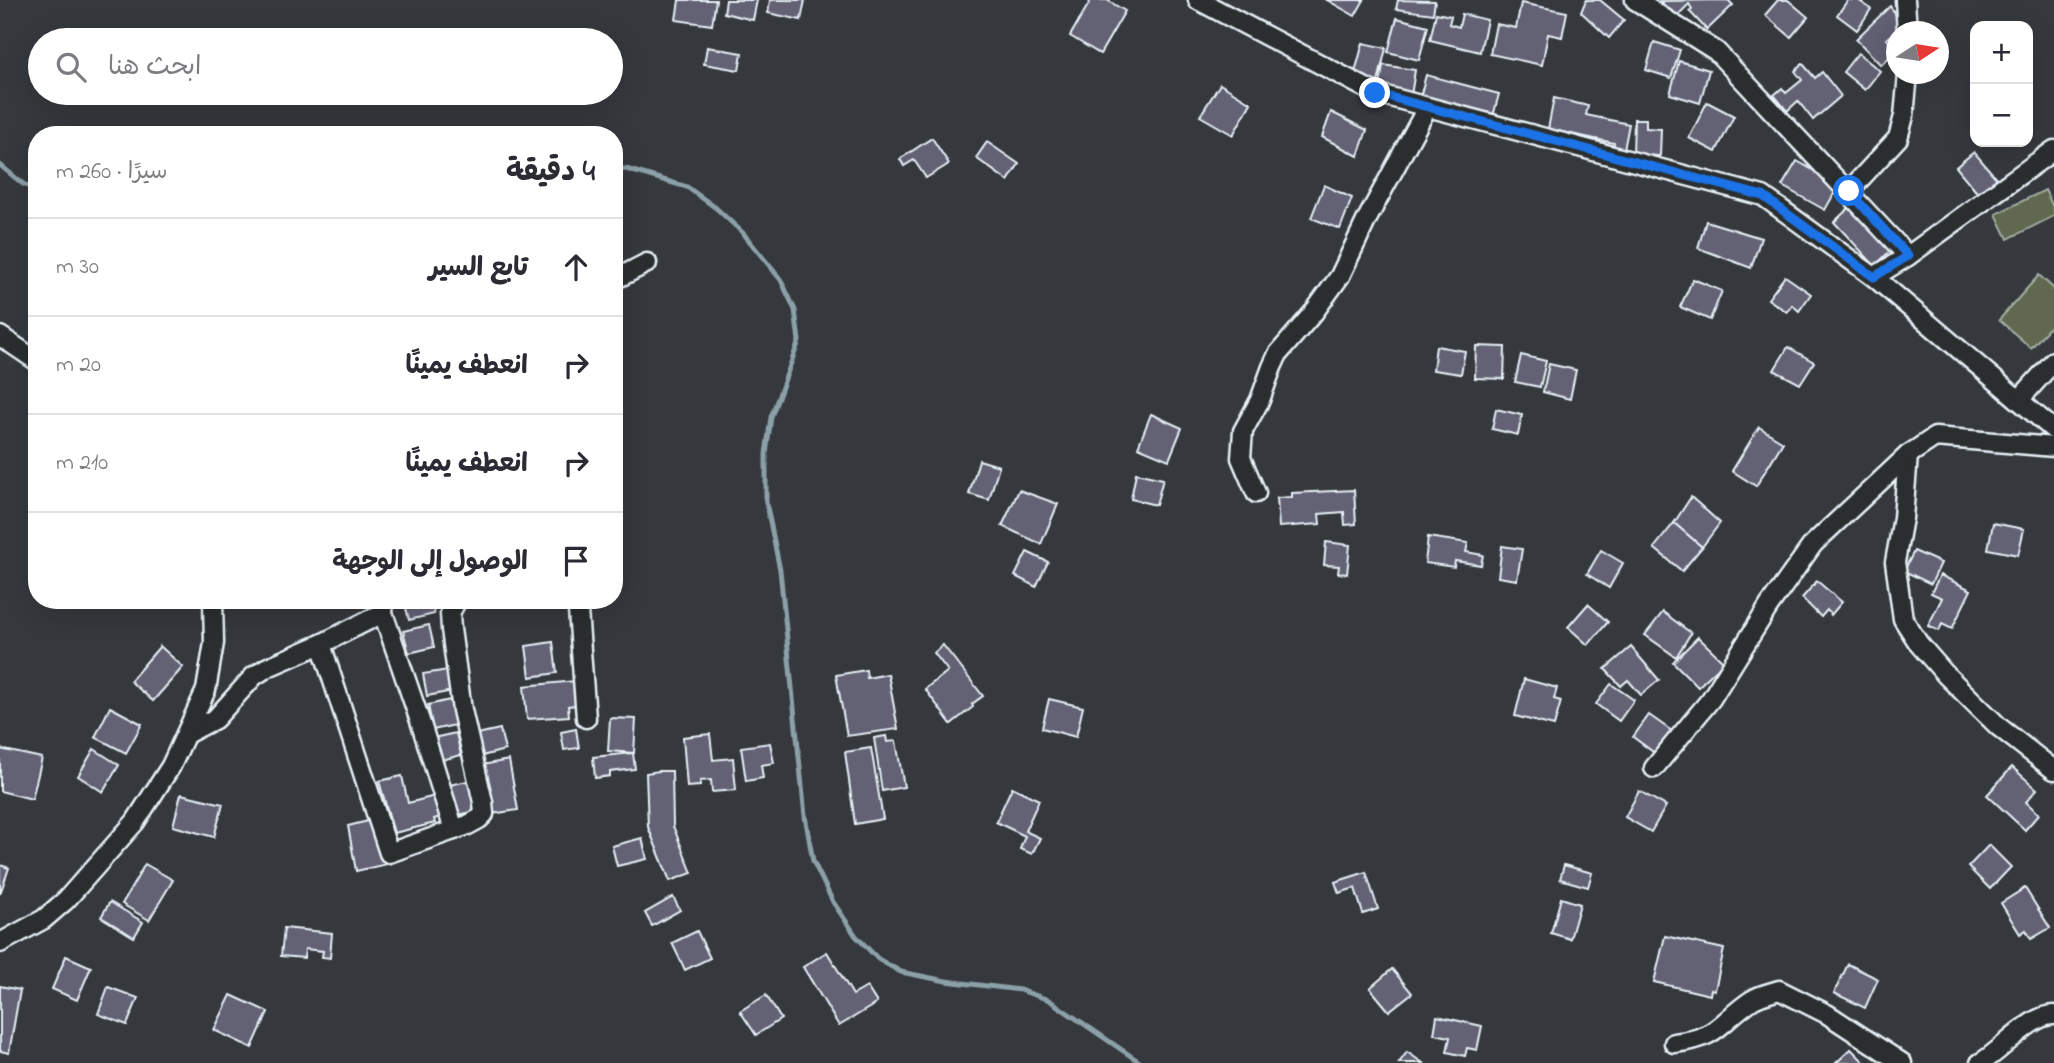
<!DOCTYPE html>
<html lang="ar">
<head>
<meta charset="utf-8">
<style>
	:root { --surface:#fff; --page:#f7f7f7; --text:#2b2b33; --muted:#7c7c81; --line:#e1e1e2 }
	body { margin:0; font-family:"Indie Flower","Playpen Sans Arabic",sans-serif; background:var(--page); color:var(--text); direction:rtl }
	.controls { position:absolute; right:21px; top:21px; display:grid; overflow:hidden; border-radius:14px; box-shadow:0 7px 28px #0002 }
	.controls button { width:63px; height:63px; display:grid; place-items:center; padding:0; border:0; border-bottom:2px solid var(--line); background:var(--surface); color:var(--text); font:35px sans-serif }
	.compass { position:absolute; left:1886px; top:21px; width:63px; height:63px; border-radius:50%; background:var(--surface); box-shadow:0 7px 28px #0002; rotate:78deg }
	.stop { position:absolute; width:21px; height:21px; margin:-16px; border:5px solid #1a73e8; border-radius:50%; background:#fff }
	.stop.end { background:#1a73e8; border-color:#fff; box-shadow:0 2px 7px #0008 }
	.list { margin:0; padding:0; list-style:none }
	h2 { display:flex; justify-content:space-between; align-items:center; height:91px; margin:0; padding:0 28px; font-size:30px }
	h2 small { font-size:23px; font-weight:400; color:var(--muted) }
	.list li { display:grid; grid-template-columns:46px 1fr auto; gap:21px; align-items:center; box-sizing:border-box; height:98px; padding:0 28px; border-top:2px solid var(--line) }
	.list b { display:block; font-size:26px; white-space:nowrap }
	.list em { font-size:23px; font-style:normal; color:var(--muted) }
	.icon { flex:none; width:38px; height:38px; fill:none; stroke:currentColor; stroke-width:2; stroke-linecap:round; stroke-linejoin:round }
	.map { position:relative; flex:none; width:2054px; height:1063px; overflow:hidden; direction:ltr }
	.search { position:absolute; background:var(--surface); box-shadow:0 7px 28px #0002; left:28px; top:28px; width:595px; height:77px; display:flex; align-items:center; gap:18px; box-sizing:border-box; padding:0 24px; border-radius:38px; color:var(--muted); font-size:26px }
	.panel { position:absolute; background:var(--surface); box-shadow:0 7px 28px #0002; left:28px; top:126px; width:595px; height:483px; border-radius:28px; direction:rtl }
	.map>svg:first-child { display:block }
	.green { fill:#61694f; stroke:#a4ada4; stroke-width:2 }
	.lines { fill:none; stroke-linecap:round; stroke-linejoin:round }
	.stream { stroke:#8ba0a8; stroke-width:5 }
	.building { fill:#636274; stroke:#e8f1f8; stroke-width:2 }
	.minor-casing { stroke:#e8f1f8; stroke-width:23 }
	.minor { stroke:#2a2d2e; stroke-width:18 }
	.route { stroke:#1a73e8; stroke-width:9 }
</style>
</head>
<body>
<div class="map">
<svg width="2054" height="1063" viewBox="0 0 2054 1063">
	<rect width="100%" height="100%" fill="#35383c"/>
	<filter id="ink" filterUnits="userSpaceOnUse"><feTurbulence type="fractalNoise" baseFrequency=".0143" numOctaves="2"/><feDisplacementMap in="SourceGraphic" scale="14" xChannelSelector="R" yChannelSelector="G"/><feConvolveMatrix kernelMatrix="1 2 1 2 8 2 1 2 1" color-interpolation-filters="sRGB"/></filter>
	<g filter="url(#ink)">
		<g class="green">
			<path d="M2045,190L2054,209V216L2008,239L1996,214Z"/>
			<path d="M2039,275L2054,289V322L2031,348L1999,320Z"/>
		</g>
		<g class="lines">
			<g class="stream">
				<path d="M0,165L23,184L37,190"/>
				<path d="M614,170L626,169L687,187L716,208L743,233L781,280L795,310L799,341L771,417L766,454V502L780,570L805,816L813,861L833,902L856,936L878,959L901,972L946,981L1020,990L1049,1000L1141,1063"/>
			</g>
		</g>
		<g class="building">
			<path d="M679,0H716L712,25L676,20Z"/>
			<path d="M726,0H757L753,20L724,13Z"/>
			<path d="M770,0H805L801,20L768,13Z"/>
			<path d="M1091,0H1107L1125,11L1100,54L1070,36Z"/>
			<path d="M1327,0H1364L1355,16Z"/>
			<path d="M1398,0L1435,1L1433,14L1396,9Z"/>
			<path d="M1586,0H1600L1624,20L1609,38L1581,12Z"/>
			<path d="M1728,0L1733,5L1707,30L1689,11L1692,9L1689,4L1676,17L1660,1Z"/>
			<path d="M1778,0H1788L1808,17L1791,37L1765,15Z"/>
			<path d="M1848,0H1858L1871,9L1857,30L1837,15Z"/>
			<path d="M1521,3L1567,12L1562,37L1548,34L1542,65L1490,54L1496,24L1516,28Z"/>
			<path d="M1890,6L1901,23L1896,34L1895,32L1887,39L1896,51L1881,65L1856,39Z"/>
			<path d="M1436,13L1451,16L1449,24L1459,27L1462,14L1487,20L1480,52L1430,40Z"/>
			<path d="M1397,18L1428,26L1419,60L1388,52Z"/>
			<path d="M1654,42L1680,50L1671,78L1646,70Z"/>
			<path d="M1363,43L1386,48L1378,82L1354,76Z"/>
			<path d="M707,47L742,53L739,70L704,64Z"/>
			<path d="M1858,53L1880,71L1865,90L1843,72Z"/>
			<path d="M1679,61L1709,70L1700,103L1670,94Z"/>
			<path d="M1803,64L1815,78L1822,72L1841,96L1813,120L1798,101L1787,111L1774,95L1782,88L1786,93L1802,80L1795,71Z"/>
			<path d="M1383,65L1415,70L1411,96L1379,91Z"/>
			<path d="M1426,75L1499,94L1492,120L1419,101Z"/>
			<path d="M1220,84L1251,103L1233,135L1200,116Z"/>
			<path d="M1554,98L1588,106L1586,115L1629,124L1623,155L1612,153L1614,143L1548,129Z"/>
			<path d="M1707,102L1734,116L1716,152L1689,138Z"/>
			<path d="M1331,112L1367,130L1358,156L1322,137Z"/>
			<path d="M1634,119H1646V128L1661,129L1660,156L1633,155Z"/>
			<path d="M932,138L949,164L926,178L914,160L904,166L900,159Z"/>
			<path d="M987,142L1019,164L1008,181L976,158Z"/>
			<path d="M1974,152L1997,179L1979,195L1956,167Z"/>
			<path d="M1797,161L1839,185L1825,210L1782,186Z"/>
			<path d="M1324,185L1352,198L1340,229L1311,218Z"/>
			<path d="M1850,207L1891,250L1875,266L1834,222Z"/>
			<path d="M1706,221L1761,238L1751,268L1698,248Z"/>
			<path d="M1785,276L1811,294L1799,311L1792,305L1787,312L1768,299Z"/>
			<path d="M1693,279L1722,291L1710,320L1680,307Z"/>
			<path d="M1436,346L1465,351L1461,374L1433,370Z"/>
			<path d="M1476,346L1505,347L1504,379L1475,378Z"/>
			<path d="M1788,347L1814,362L1800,384L1774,370Z"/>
			<path d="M1521,355L1546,361L1540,387L1515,382Z"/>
			<path d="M1549,364L1576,370L1570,399L1543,392Z"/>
			<path d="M1496,409L1522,415L1518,435L1492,429Z"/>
			<path d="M1151,414L1182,428L1169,460L1138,447Z"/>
			<path d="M1759,427L1783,442L1756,486L1732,471Z"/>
			<path d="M979,460L999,466L989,500L969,494Z"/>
			<path d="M1136,473L1163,479L1156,505L1131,499Z"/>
			<path d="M1019,490L1058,504L1041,544L1002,526Z"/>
			<path d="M1354,490L1356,524L1345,525L1344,512L1319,514L1320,524L1279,527L1277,498L1292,497V493Z"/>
			<path d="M1691,497L1720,523L1702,547L1674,523Z"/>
			<path d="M1674,523L1702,547L1682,571L1654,548Z"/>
			<path d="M1993,523L2024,529L2018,555L1988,549Z"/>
			<path d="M1428,537L1468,543L1466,552L1483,555L1481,565L1455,561L1454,567L1425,563Z"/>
			<path d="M1326,542L1350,545L1347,574L1338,573L1339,566L1324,565Z"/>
			<path d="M1502,546L1522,549L1517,580L1498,577Z"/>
			<path d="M1601,550L1623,563L1609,588L1587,574Z"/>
			<path d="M1914,551L1941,563L1931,584L1904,571Z"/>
			<path d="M1027,552L1048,562L1036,587L1015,576Z"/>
			<path d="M1940,575L1971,590L1952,629L1942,624L1939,631L1928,626L1942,598L1931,593Z"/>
			<path d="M1817,581L1842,602L1831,615L1827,610L1821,617L1802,598Z"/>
			<path d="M404,600H431L434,614L409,620Z"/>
			<path d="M1588,604L1608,622L1588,645L1568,627Z"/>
			<path d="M1663,612L1691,633L1676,657L1645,635Z"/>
			<path d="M429,625L434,647L409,653L403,631Z"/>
			<path d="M1698,637L1724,662L1698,687L1673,662Z"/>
			<path d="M553,642L557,673L530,677L526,646Z"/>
			<path d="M943,645L983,696L972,704L973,707L951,724L925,689L948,671L934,653Z"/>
			<path d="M160,646L183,667L153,701L130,681Z"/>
			<path d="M1631,647L1659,680L1641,695L1628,680L1621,686L1605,669Z"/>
			<path d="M449,670L453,691L427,696L423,674Z"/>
			<path d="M866,670L867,678L888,674L898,729L847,736L836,675Z"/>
			<path d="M1524,679L1557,688L1554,699L1561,701L1554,726L1515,716Z"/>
			<path d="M575,681L577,705L568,706L569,716L527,719L524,686Z"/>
			<path d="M1611,684L1634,700L1619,721L1596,704Z"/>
			<path d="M1049,699L1083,707L1076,737L1042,728Z"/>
			<path d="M450,700L455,725L433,730L428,705Z"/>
			<path d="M110,707L142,724L126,753L95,737Z"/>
			<path d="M1649,715L1673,732L1656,754L1633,737Z"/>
			<path d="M610,718L636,719L634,753L608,751Z"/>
			<path d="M500,729L505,750L482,756L477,734Z"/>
			<path d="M576,729L579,748L564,750L561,732Z"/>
			<path d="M456,733L461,755L438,761L433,738Z"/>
			<path d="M710,734L713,760L733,758L736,790L712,792L711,780L700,781V786L687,787L683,737Z"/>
			<path d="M886,736L887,742L896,741L904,787L882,791L874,738Z"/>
			<path d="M770,743L774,763L761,765L763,778L746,781L741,747Z"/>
			<path d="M871,748L883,819L855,824L845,752Z"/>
			<path d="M0,749L42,758L32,799L0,791Z"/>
			<path d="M94,749L119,765L103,792L78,776Z"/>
			<path d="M633,753L635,769L610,772V776L595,778L593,757Z"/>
			<path d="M509,760L518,810L491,814L482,765Z"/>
			<path d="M2012,767L2037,789L2026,802L2039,814L2025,830L1987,795Z"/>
			<path d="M659,771H672L673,826L692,873L670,881L648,827L646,773Z"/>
			<path d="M402,776L408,803L439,795L444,816L434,819L435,823L394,833L379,781Z"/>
			<path d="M472,780L478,811L452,816L445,786Z"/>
			<path d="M1012,787L1039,800L1025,831L1040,838L1032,854L1020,849L1025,836L996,822Z"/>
			<path d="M1639,791L1666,806L1651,832L1625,817Z"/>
			<path d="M181,794L223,804L214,837L173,826Z"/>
			<path d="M376,819L387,864L356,871L348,826Z"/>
			<path d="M642,838L647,859L617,866L612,846Z"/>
			<path d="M1989,845L2011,867L1990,889L1968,867Z"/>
			<path d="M145,864L173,880L149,920L122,904Z"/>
			<path d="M0,865L9,868L0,894Z"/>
			<path d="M1564,865L1592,873L1588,887L1560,879Z"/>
			<path d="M1366,872L1378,909L1363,914L1355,888L1339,893L1335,882Z"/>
			<path d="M2025,888L2050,928L2031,939L2026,930L2020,934L2001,903Z"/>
			<path d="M673,897L680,910L652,926L645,913Z"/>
			<path d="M1561,898L1580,904L1570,939L1551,933Z"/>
			<path d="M110,902L143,922L134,937L101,917Z"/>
			<path d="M284,928L332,933L330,958L322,957L323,951L305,949L304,958L281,956Z"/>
			<path d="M697,931L710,958L685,970L672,943Z"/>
			<path d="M1665,936L1724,949L1715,990L1711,989L1710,995L1654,982Z"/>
			<path d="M827,952L853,995L867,987L877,1003L839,1026L803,967Z"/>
			<path d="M66,956L91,967L77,1000L52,989Z"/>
			<path d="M1848,964L1878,979L1865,1008L1834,993Z"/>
			<path d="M1392,969L1412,993L1389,1011L1370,988Z"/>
			<path d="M0,986L20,990L9,1053L0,1051Z"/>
			<path d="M108,987L138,998L127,1025L98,1014Z"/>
			<path d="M231,995L268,1012L252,1048L214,1030Z"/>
			<path d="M766,995L781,1019L756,1035L740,1011Z"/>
			<path d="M1437,1016L1482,1026L1477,1050L1467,1048L1465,1056L1447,1052L1450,1037L1434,1034Z"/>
			<path d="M1851,1049L1865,1063H1836Z"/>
			<path d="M1407,1052L1423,1063H1399Z"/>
		</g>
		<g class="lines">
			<defs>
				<g id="minor">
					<path d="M1198,0L1375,93L1763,196L1874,277L2054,430"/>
					<path d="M1635,0L1716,51L1908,256"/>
					<path d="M1905,0L1907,32"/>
					<path d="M1849,191L1898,138L1904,116L1908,74"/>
					<path d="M1874,277L1908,256L2054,150"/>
					<path d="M614,280L647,263"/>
					<path d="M0,336L37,361"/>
					<path d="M2019,400L2054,361"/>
					<path d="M1908,455L1903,518L1895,562L1903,619L1919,644L1946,675L1999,727L2054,770"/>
					<path d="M1256,493L1241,458L1243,431L1260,400L1272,367L1278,354L1314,312L1340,276L1367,219L1427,108"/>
					<path d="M575,600L578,610L586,718"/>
					<path d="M383,613L421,724L454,830"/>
					<path d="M321,644L389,853L468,825L479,819L484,814L483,802L462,710L451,629L450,613L457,600"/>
					<path d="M188,733L215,719L254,676L268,667L321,644L383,613L381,600"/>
					<path d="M1654,768L1711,699L1769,606L1813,544L1908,455L1935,437L2054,447"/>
					<path d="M0,943L44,919L66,900L135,822L171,766L206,690L214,643L213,600"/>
					<path d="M1674,1043C1720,1038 1719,1022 1752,1000C1759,995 1770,993 1779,990L1827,1014L1902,1063"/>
					<path d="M1980,1063C2001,1052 2031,1014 2054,1015"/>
				</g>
			</defs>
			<use href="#minor" class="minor-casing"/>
			<use href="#minor" class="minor"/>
		</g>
	</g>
	<g class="lines" filter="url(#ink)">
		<path class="route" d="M1375,93L1763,196L1874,277L1908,256L1849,191"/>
	</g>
</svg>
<div class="controls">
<button>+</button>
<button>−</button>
</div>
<svg class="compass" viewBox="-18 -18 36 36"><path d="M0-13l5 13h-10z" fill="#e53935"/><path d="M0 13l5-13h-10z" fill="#7c7c81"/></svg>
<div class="stop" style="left:1849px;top:191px"></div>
<div class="stop end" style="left:1375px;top:93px"></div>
<div class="search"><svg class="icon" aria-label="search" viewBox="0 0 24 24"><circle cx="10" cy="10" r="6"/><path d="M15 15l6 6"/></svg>ابحث هنا</div>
<section class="panel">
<h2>4 دقيقة<small>سيرًا · 260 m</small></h2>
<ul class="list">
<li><svg class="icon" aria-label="ahead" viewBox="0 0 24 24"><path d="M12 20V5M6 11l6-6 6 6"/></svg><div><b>تابع السير</b></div><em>30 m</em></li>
<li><svg class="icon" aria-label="right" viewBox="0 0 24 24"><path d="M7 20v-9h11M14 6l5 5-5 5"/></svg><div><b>انعطف يمينًا</b></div><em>20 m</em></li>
<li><svg class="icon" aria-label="right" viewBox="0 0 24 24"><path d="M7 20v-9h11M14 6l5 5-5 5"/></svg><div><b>انعطف يمينًا</b></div><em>210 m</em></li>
<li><svg class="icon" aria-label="arrive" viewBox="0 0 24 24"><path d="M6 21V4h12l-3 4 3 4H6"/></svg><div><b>الوصول إلى الوجهة</b></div></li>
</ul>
</section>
</div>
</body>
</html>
